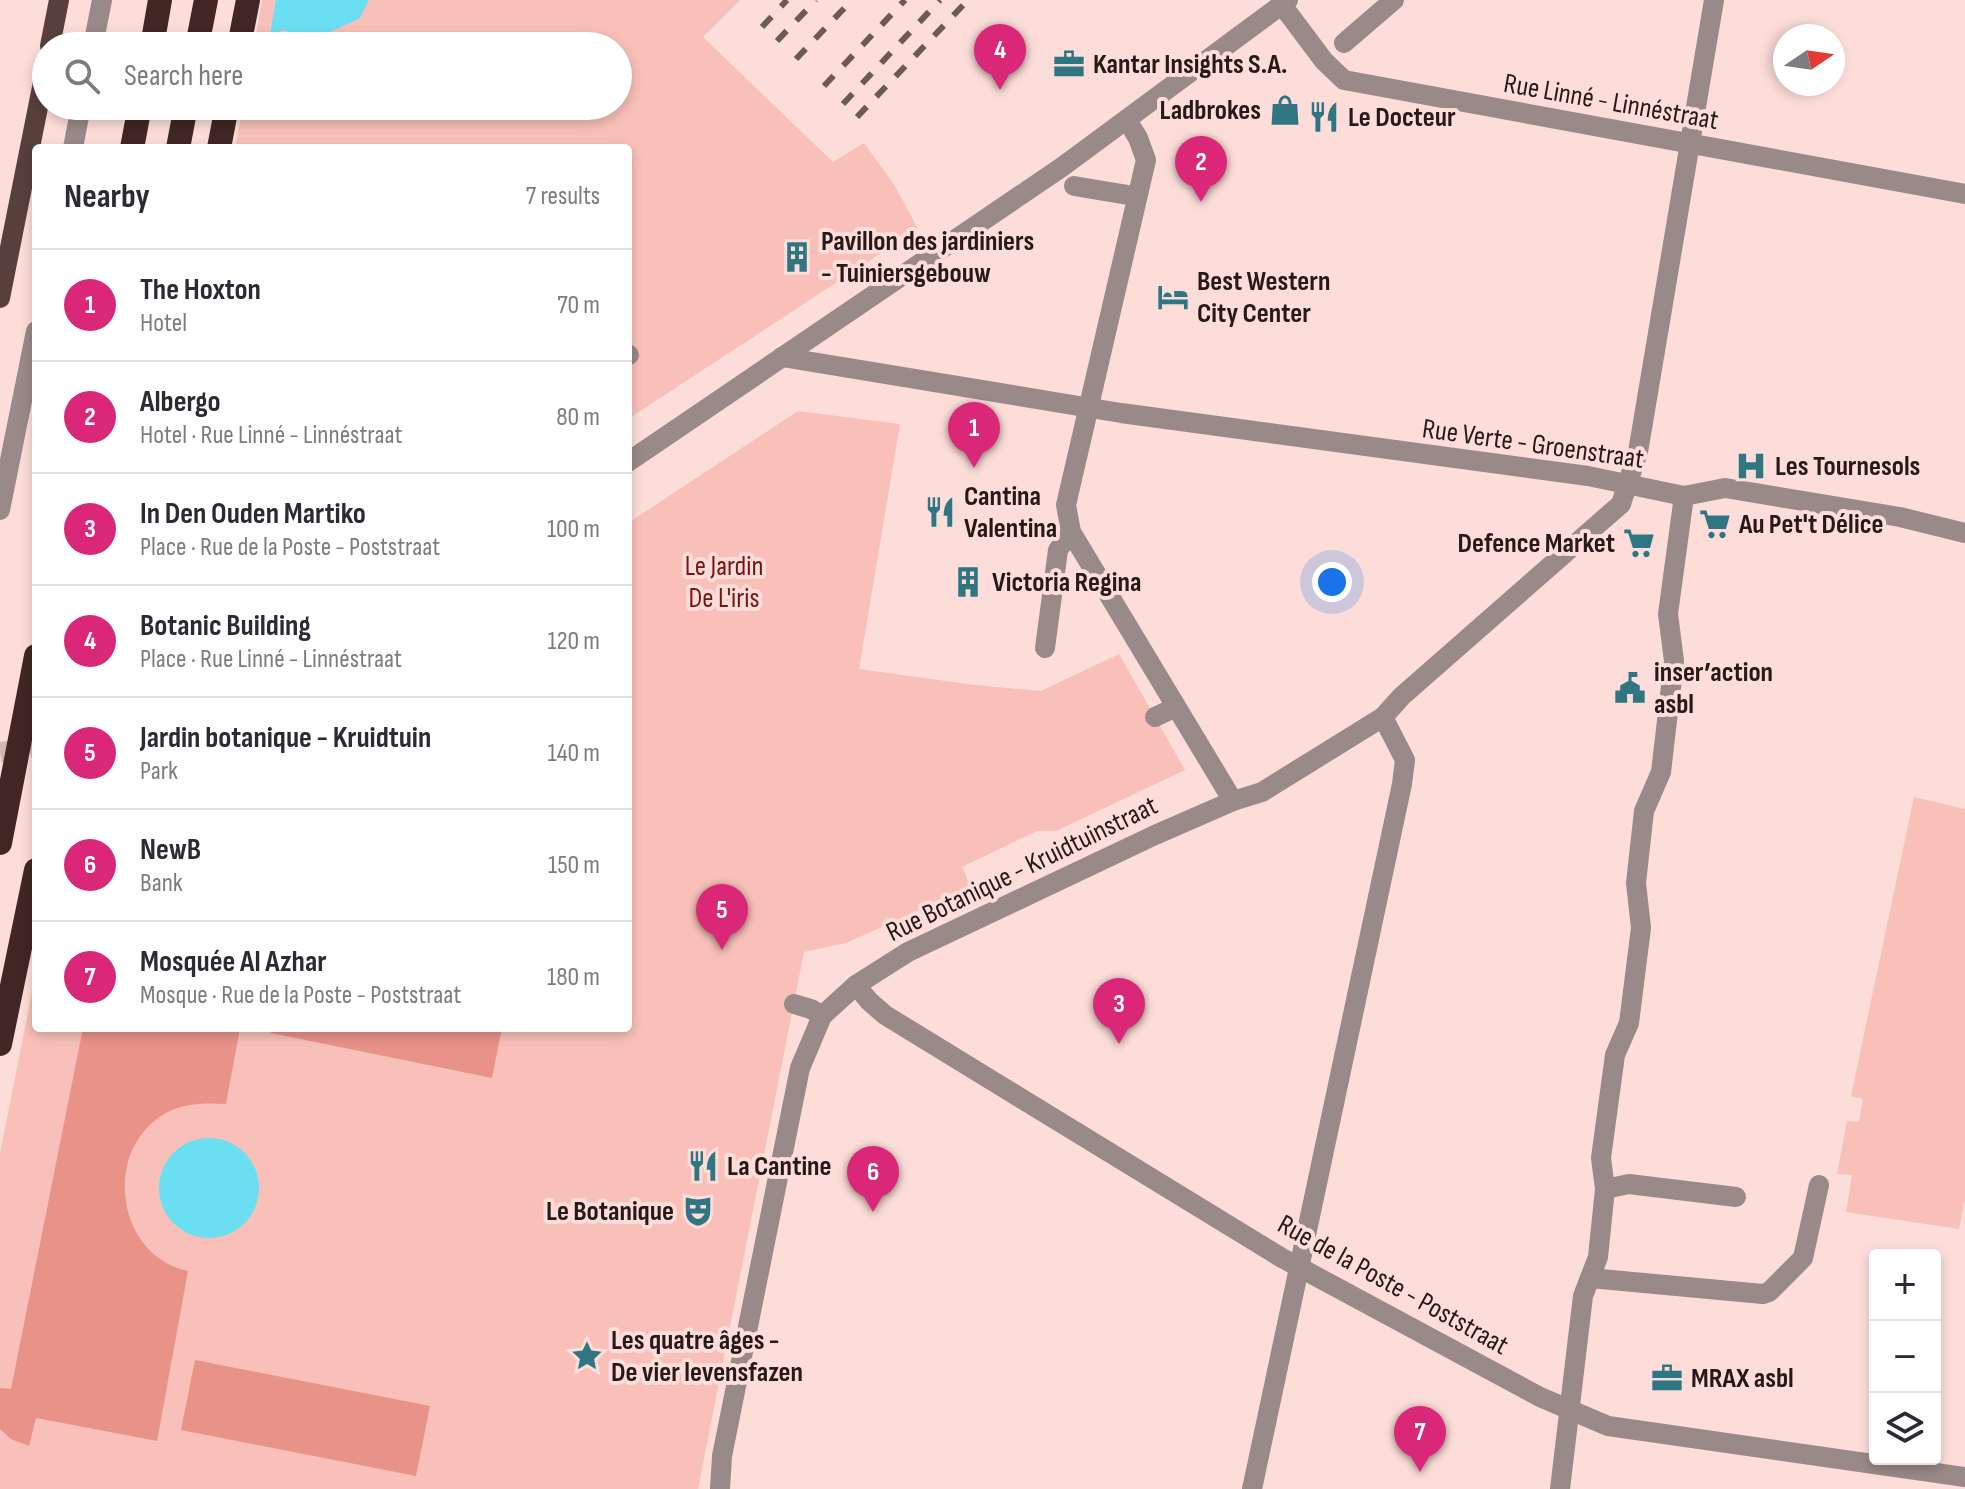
<!DOCTYPE html>
<html lang="en">
<head>
<meta charset="utf-8">
<style>
	:root { --surface:#fff; --page:#f7f7f7; --text:#2b2b33; --muted:#7c7c81; --line:#e1e1e2; --accent:#db2777 }
	body { margin:0; font-family:"Sofia Sans Condensed",sans-serif; background:var(--page); color:var(--text) }
	.controls { position:absolute; right:24px; bottom:24px; display:grid; overflow:hidden; border-radius:8px; box-shadow:0 4px 12px #0003 }
	.controls button { width:72px; height:72px; display:grid; place-items:center; padding:0; border:0; border-bottom:2px solid var(--line); background:var(--surface); color:var(--text); font:40px sans-serif }
	.compass { position:absolute; left:1773px; top:24px; width:72px; height:72px; border-radius:50%; background:var(--surface); box-shadow:0 4px 12px #0003; rotate:77deg }
	.you { position:absolute; left:1332px; top:582px; width:28px; height:28px; margin:-20px; border:6px solid #fff; border-radius:50%; background:#1a73e8; box-shadow:0 0 0 12px #1a73e833 }
	.badge { display:grid; place-items:center; width:52px; height:52px; border-radius:50%; background:var(--accent); color:#fff; font-size:26px; font-weight:700 }
	.pin { position:absolute; translate:-50% -66px; filter:drop-shadow(0 2px 4px #0008) }
	.pin::after { content:''; position:absolute; top:42px; width:28px; height:24px; background:inherit; clip-path:polygon(0 0,100% 0,50% 100%) }
	.list { margin:0; padding:0; list-style:none }
	h2 { display:flex; justify-content:space-between; align-items:center; height:104px; margin:0; padding:0 32px; font-size:34px }
	h2 small { font-size:26px; font-weight:400; color:var(--muted) }
	.list li { display:grid; grid-template-columns:52px 1fr auto; gap:24px; align-items:center; box-sizing:border-box; height:112px; padding:0 32px; border-top:2px solid var(--line) }
	.list b { display:block; font-size:30px; white-space:nowrap }
	.list p { margin:0; font-size:26px; white-space:nowrap; color:var(--muted) }
	.list em { font-size:26px; font-style:normal; color:var(--muted) }
	.icon { flex:none; width:44px; height:44px; fill:none; stroke:currentColor; stroke-width:2; stroke-linecap:round; stroke-linejoin:round }
	.map { position:relative; flex:none; width:1965px; height:1489px; overflow:hidden }
	.search { position:absolute; background:var(--surface); box-shadow:0 4px 12px #0003; left:32px; top:32px; width:600px; height:88px; display:flex; align-items:center; gap:20px; box-sizing:border-box; padding:0 28px; border-radius:44px; color:var(--muted); font-size:30px }
	.panel { position:absolute; background:var(--surface); box-shadow:0 4px 12px #0003; left:32px; top:144px; width:600px; height:888px; border-radius:8px }
	.map>svg:first-child { display:block }
	.green { fill:#f8c0b8 }
	.forest { fill:#e99288 }
	.water { fill:#6bdff2 }
	.lines { fill:none; stroke-linecap:round; stroke-linejoin:round }
	.minor-tunnel { stroke:#d1b6b2; stroke-width:20; stroke-dasharray:20 10; stroke-linecap:butt }
	.minor { stroke:#998987; stroke-width:20 }
	.major { stroke:#583f3c; stroke-width:20 }
	.highway { stroke:#412623; stroke-width:24 }
	.rail { stroke:#6d5a57; stroke-width:6; stroke-dasharray:14 14; stroke-linecap:butt }
	.labels { text-anchor:middle; dominant-baseline:central; stroke-width:8; stroke-linejoin:round; paint-order:stroke }
	.poi-label { font-size:28px; font-weight:bold; fill:#261917; stroke:#fcddd9; text-anchor:start }
	.street-label { font-size:28px; fill:#261917; stroke:#fcddd9 }
	.park-label { font-size:28px; fill:#7a1213; stroke:#fcddd9 }
</style>
</head>
<body>
<div class="map">
<svg width="1965" height="1489" viewBox="0 0 1965 1489">
	<rect width="100%" height="100%" fill="#fcddd9"/>
	<g class="green">
		<path d="M262,0H740L703,37L833,162L864,143L895,186L918,229L628,419V148H235L243,106H618V46H254Z"/>
		<path d="M798,411L900,424L859,669L975,685L1041,691L1119,654L1185,770L1056,831H1037L962,867L971,887L846,943L804,952L698,1489H0V1153L36,972V1028H628V523Z"/>
		<path d="M1914,797L1965,809V1199L1959,1229L1846,1212L1852,1175L1837,1174L1847,1121L1859,1122L1863,1099L1851,1096Z"/>
	</g>
	<g class="forest">
		<path d="M83,1028H240L226,1104C207,1103 189,1103 172,1110C101,1142 113,1255 188,1271L157,1441L36,1418L29,1446L11,1439L0,1429V1388L11,1389Z"/>
		<path d="M272,1028H502L492,1078L271,1033Z"/>
		<path d="M195,1360L430,1406L416,1476L181,1430Z"/>
	</g>
	<g class="water">
		<path d="M276,0H369L359,19L311,40L284,30L270,34Z"/>
		<circle cx="209" cy="1188" r="50"/>
	</g>
	<g class="lines">
		<path class="minor-tunnel" d="M0,752L36,747"/>
		<g class="minor">
			<path d="M1282,5L1324,61L1344,80L1965,194"/>
			<path d="M1344,43L1394,0"/>
			<path d="M93,46L102,0"/>
			<path d="M1127,120L1138,138L1146,160L1066,505L1071,532L1233,801"/>
			<path d="M73,148L81,106"/>
			<path d="M1074,186L1128,195"/>
			<path d="M628,354L629,355"/>
			<path d="M782,357L1121,413L1588,476L1684,496L1725,488L1900,517L1965,533"/>
			<path d="M628,462L1062,167L1288,0"/>
			<path d="M0,510L36,331"/>
			<path d="M1045,648L1058,550L1071,532"/>
			<path d="M1155,717L1176,707"/>
			<path d="M856,985L869,1001L885,1015L1282,1258L1540,1397L1608,1426L1965,1477"/>
			<path d="M794,1004L811,1009L822,1016"/>
			<path d="M1605,1189L1629,1184L1736,1197"/>
			<path d="M1590,1278L1763,1294L1769,1292L1803,1258L1819,1185"/>
			<path d="M720,1489L722,1456L800,1068L822,1016L856,985L908,952L1155,835L1233,801L1262,792L1383,717L1402,696L1621,504L1638,452L1714,0"/>
			<path d="M1252,1489L1402,784L1405,760L1383,717"/>
			<path d="M1560,1489L1583,1296L1598,1257L1605,1189L1601,1158L1615,1055L1629,1023L1641,928L1636,883L1644,811L1661,772L1674,661L1668,614L1684,496"/>
		</g>
		<g class="major">
			<path d="M50,46L59,0"/>
			<path d="M0,298L46,67"/>
		</g>
		<g class="highway">
			<path d="M152,46L160,0"/>
			<path d="M197,46L206,0"/>
			<path d="M239,46L248,0"/>
			<path d="M132,148L140,106"/>
			<path d="M178,148L186,106"/>
			<path d="M219,148L227,106"/>
			<path d="M0,843L36,656"/>
			<path d="M0,1044L36,870"/>
		</g>
		<g class="rail">
			<path d="M762,27L787,0"/>
			<path d="M777,41L816,0"/>
			<path d="M796,59L852,0"/>
			<path d="M824,86L905,0"/>
			<path d="M843,104L940,0"/>
			<path d="M857,117L968,0"/>
		</g>
	</g>
	<defs>
		<symbol id="office-bare" viewBox="-9 -9 18 18"><path d="M-6-3h4V-5.5h4V-3h4V5H-6ZM-1-4.5V-3h2v-1.5ZM-6 0V1H6V0Z" fill="#2f7682" stroke="#fcddd9" stroke-width="2.5" paint-order="stroke"/></symbol>
		<symbol id="shop-bare" viewBox="-9 -9 18 18"><path d="M-5-2.5h2.3a2.7 3.5 0 0 1 5.4 0H5L5.5 6h-11ZM-1.5-2.5h3a1.5 2.3 0 0 0-3 0Z" fill="#2f7682" stroke="#fcddd9" stroke-width="2.5" paint-order="stroke"/></symbol>
		<symbol id="restaurant-bare" viewBox="-9 -9 18 18"><path d="M-5-6h1v4h1v-4h1v4h1v-4h1v5L-1.5 .5V6h-2V.5L-5-1ZM5-6V6H3V1.5H1.5Q1.5-4 5-6Z" fill="#2f7682" stroke="#fcddd9" stroke-width="2.5" paint-order="stroke"/></symbol>
		<symbol id="building-bare" viewBox="-9 -9 18 18"><path d="M-4-6H4V6H1V3H-1V6H-4ZM-2.5-4.3h1.7v1.8h-1.7ZM.8-4.3h1.7v1.8H.8ZM-2.5-1h1.7V.8h-1.7ZM.8-1h1.7V.8H.8Z" fill="#2f7682" stroke="#fcddd9" stroke-width="2.5" paint-order="stroke"/></symbol>
		<symbol id="hotel-bare" viewBox="-9 -9 18 18"><path d="M-6-4.5h1.5V1H6V5H4.5V3h-9V5H-6ZM-4 0a1.8 1.8 0 1 1 3.6 0ZM.5 0V-2.5h3Q6-2.5 6 0Z" fill="#2f7682" stroke="#fcddd9" stroke-width="2.5" paint-order="stroke"/></symbol>
		<symbol id="hospital-bare" viewBox="-9 -9 18 18"><path d="M-5-5h3v3.5h4V-5h3V5h-3V1.5h-4V5h-3Z" fill="#2f7682" stroke="#fcddd9" stroke-width="2.5" paint-order="stroke"/></symbol>
		<symbol id="supermarket-bare" viewBox="-9 -9 18 18"><path d="M-6-5.5h2.5l.6 2H6L4.5 2H-2.5L-4.4-4H-6ZM-1.5 3.2a1.3 1.3 0 1 0 .1 0ZM3 3.2a1.3 1.3 0 1 0 .1 0Z" fill="#2f7682" stroke="#fcddd9" stroke-width="2.5" paint-order="stroke"/></symbol>
		<symbol id="civic-bare" viewBox="-9 -9 18 18"><path d="M-.6-6.5H3V-4.5H.6V-3L4-1V1h2V6H-6V1h2V-1L-.6-3ZM-1.2 2.5V6h2.4V2.5Z" fill="#2f7682" stroke="#fcddd9" stroke-width="2.5" paint-order="stroke"/></symbol>
		<symbol id="theatre-bare" viewBox="-9 -9 18 18"><path d="M-5-5.5Q0-4 5-5.5V0Q5 5 0 6Q-5 5-5 0ZM-3.3-2.5H-1v1.5H-3.3ZM1-2.5H3.3v1.5H1ZM-2.8 1Q0 5.5 2.8 1Z" fill="#2f7682" stroke="#fcddd9" stroke-width="2.5" paint-order="stroke"/></symbol>
		<symbol id="sight-bare" viewBox="-9 -9 18 18"><path d="M0-6L1.8-2.2L6-1.7L2.9 1.2L3.7 5.4L0 3.3L-3.7 5.4L-2.9 1.2L-6-1.7L-1.8-2.2Z" fill="#2f7682" stroke="#fcddd9" stroke-width="2.5" paint-order="stroke"/></symbol>
	</defs>
	<g fill-rule="evenodd">
		<use href="#office-bare" x="1047" y="42" width="44" height="44"/>
		<use href="#shop-bare" x="1263" y="88" width="44" height="44"/>
		<use href="#restaurant-bare" x="1302" y="95" width="44" height="44"/>
		<use href="#building-bare" x="775" y="235" width="44" height="44"/>
		<use href="#hotel-bare" x="1151" y="275" width="44" height="44"/>
		<use href="#hospital-bare" x="1729" y="444" width="44" height="44"/>
		<use href="#restaurant-bare" x="918" y="490" width="44" height="44"/>
		<use href="#supermarket-bare" x="1693" y="502" width="44" height="44"/>
		<use href="#supermarket-bare" x="1617" y="521" width="44" height="44"/>
		<use href="#building-bare" x="946" y="560" width="44" height="44"/>
		<use href="#civic-bare" x="1608" y="666" width="44" height="44"/>
		<use href="#restaurant-bare" x="681" y="1144" width="44" height="44"/>
		<use href="#theatre-bare" x="676" y="1189" width="44" height="44"/>
		<use href="#sight-bare" x="565" y="1334" width="44" height="44"/>
		<use href="#office-bare" x="1645" y="1356" width="44" height="44"/>
	</g>
	<g class="labels">
		<g class="poi-label">
			<text x="1093" y="64">Kantar Insights S.A.</text>
			<text x="1261" y="110" text-anchor="end">Ladbrokes</text>
			<text x="1348" y="117">Le Docteur</text>
			<text x="821" y="241">Pavillon des jardiniers<tspan x="821" dy="32">- Tuiniersgebouw</tspan></text>
			<text x="1197" y="281">Best Western<tspan x="1197" dy="32">City Center</tspan></text>
			<text x="1775" y="466">Les Tournesols</text>
			<text x="964" y="496">Cantina<tspan x="964" dy="32">Valentina</tspan></text>
			<text x="1739" y="524">Au Pet't Délice</text>
			<text x="1615" y="543" text-anchor="end">Defence Market</text>
			<text x="992" y="582">Victoria Regina</text>
			<text x="1654" y="672">inser’action<tspan x="1654" dy="32">asbl</tspan></text>
			<text x="727" y="1166">La Cantine</text>
			<text x="674" y="1211" text-anchor="end">Le Botanique</text>
			<text x="611" y="1340">Les quatre âges -<tspan x="611" dy="32">De vier levensfazen</tspan></text>
			<text x="1691" y="1378">MRAX asbl</text>
		</g>
		<g class="street-label">
			<text transform="translate(1611 102) rotate(10)">Rue Linné - Linnéstraat</text>
			<text transform="translate(1533 444) rotate(8)">Rue Verte - Groenstraat</text>
			<text transform="translate(1022 869) rotate(-26)">Rue Botanique - Kruidtuinstraat</text>
			<text transform="translate(1393 1285) rotate(29)">Rue de la Poste - Poststraat</text>
		</g>
		<g class="park-label">
			<text x="724" y="566">Le Jardin<tspan x="724" dy="32">De L'iris</tspan></text>
		</g>
	</g>
</svg>
<div class="controls">
<button>+</button>
<button>−</button>
<button><svg class="icon" aria-label="layers" viewBox="0 0 24 24"><path d="M12 4l9 5-9 5-9-5zM3 14l9 5 9-5"/></svg></button>
</div>
<svg class="compass" viewBox="-18 -18 36 36"><path d="M0-13l5 13h-10z" fill="#e53935"/><path d="M0 13l5-13h-10z" fill="#7c7c81"/></svg>
<div class="you"></div>
<div class="pin badge" style="left:974px;top:468px">1</div>
<div class="pin badge" style="left:1201px;top:202px">2</div>
<div class="pin badge" style="left:1119px;top:1044px">3</div>
<div class="pin badge" style="left:1000px;top:90px">4</div>
<div class="pin badge" style="left:722px;top:950px">5</div>
<div class="pin badge" style="left:873px;top:1212px">6</div>
<div class="pin badge" style="left:1420px;top:1472px">7</div>
<div class="search"><svg class="icon" aria-label="search" viewBox="0 0 24 24"><circle cx="10" cy="10" r="6"/><path d="M15 15l6 6"/></svg>Search here</div>
<section class="panel">
<h2>Nearby<small>7 results</small></h2>
<ul class="list">
<li><span class="badge">1</span><div><b>The Hoxton</b><p>Hotel</p></div><em>70 m</em></li>
<li><span class="badge">2</span><div><b>Albergo</b><p>Hotel · Rue Linné - Linnéstraat</p></div><em>80 m</em></li>
<li><span class="badge">3</span><div><b>In Den Ouden Martiko</b><p>Place · Rue de la Poste - Poststraat</p></div><em>100 m</em></li>
<li><span class="badge">4</span><div><b>Botanic Building</b><p>Place · Rue Linné - Linnéstraat</p></div><em>120 m</em></li>
<li><span class="badge">5</span><div><b>Jardin botanique - Kruidtuin</b><p>Park</p></div><em>140 m</em></li>
<li><span class="badge">6</span><div><b>NewB</b><p>Bank</p></div><em>150 m</em></li>
<li><span class="badge">7</span><div><b>Mosquée Al Azhar</b><p>Mosque · Rue de la Poste - Poststraat</p></div><em>180 m</em></li>
</ul>
</section>
</div>
</body>
</html>
